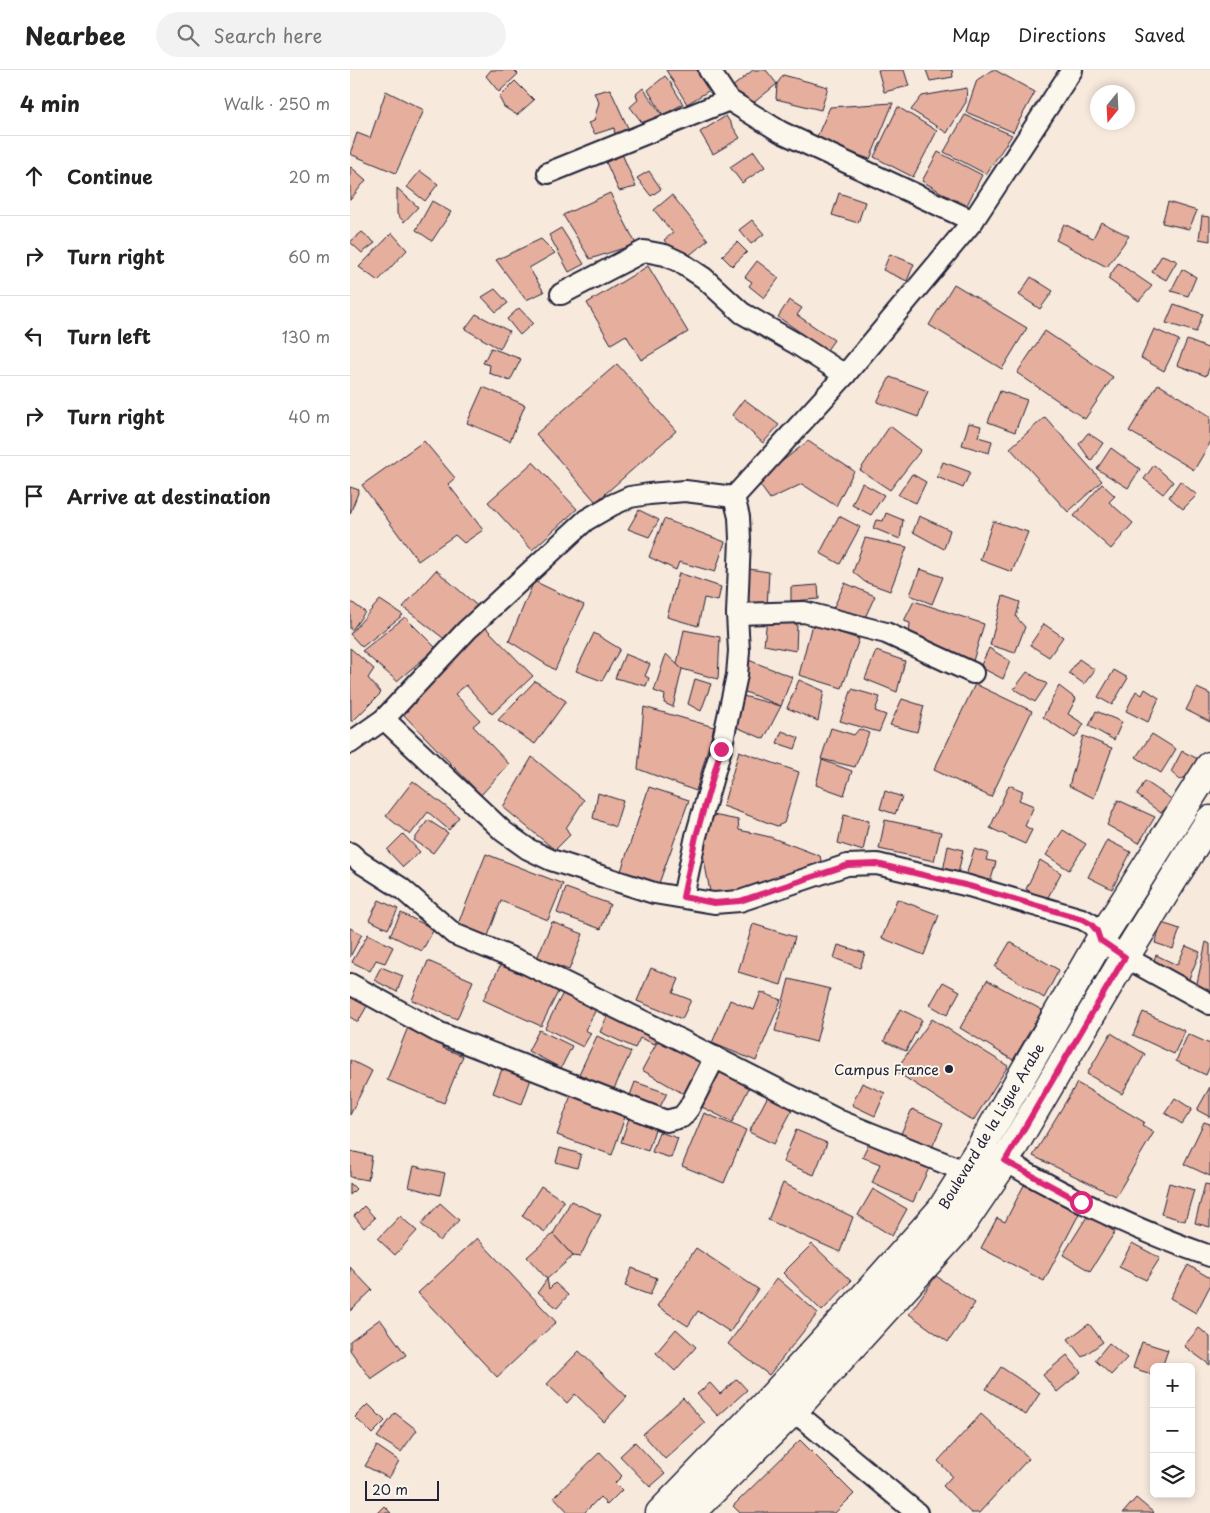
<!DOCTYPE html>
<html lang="en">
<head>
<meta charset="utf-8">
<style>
	:root { --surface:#fff; --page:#f2f2f2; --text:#222; --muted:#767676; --line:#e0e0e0 }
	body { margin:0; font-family:"Playpen Sans",sans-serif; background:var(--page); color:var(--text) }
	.controls { position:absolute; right:15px; bottom:15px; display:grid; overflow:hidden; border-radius:8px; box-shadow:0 2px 8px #0003 }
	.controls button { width:45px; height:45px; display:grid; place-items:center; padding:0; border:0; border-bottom:1px solid var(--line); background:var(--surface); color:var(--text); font:25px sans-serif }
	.compass { position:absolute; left:740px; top:15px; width:45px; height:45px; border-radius:50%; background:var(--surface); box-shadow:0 2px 8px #0003; rotate:198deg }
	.scale { position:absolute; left:15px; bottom:12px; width:74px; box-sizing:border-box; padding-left:5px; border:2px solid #22223b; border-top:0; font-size:14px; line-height:18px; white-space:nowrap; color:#22223b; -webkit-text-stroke:4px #fbf7ec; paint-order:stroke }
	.stop { position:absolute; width:15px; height:15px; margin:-11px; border:4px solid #db2777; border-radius:50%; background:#fff }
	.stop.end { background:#db2777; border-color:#fff; box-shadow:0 1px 5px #0008 }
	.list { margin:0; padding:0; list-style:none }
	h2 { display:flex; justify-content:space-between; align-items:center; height:65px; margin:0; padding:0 20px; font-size:21px }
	h2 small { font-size:16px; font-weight:400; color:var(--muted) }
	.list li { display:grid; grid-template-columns:32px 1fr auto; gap:15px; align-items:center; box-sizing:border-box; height:80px; padding:0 20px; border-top:1px solid var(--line) }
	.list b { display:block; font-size:19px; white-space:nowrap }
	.list em { font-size:16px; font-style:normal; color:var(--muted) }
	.icon { flex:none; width:28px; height:28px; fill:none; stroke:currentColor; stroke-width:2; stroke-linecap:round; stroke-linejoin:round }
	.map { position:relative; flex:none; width:860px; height:1443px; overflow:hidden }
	header { display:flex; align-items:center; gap:30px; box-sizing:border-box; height:70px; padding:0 25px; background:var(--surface); border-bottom:1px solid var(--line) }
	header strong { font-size:24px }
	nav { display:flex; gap:28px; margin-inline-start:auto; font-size:18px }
	.search { width:350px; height:45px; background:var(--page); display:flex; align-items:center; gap:12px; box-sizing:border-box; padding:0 18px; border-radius:28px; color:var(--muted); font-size:19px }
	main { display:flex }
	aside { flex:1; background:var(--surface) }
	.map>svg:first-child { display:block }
	.building { fill:#e6af9d; stroke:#22223b }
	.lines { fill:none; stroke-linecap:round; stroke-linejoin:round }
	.street-casing { stroke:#22223b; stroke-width:24 }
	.primary-casing { stroke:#22223b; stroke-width:31 }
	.street { stroke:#fbf7ec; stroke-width:20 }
	.primary { stroke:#fbf7ec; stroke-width:28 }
	.route { stroke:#db2777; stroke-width:6 }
	.poi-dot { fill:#22223b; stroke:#fbf7ec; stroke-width:2 }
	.labels { text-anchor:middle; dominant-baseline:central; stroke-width:4; stroke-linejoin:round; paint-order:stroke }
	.poi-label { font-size:14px; fill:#22223b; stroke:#fbf7ec; text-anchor:end }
	.street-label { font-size:14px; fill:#22223b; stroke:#fbf7ec }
</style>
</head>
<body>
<header>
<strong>Nearbee</strong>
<div class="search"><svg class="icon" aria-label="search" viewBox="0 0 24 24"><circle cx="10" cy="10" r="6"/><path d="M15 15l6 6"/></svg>Search here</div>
<nav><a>Map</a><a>Directions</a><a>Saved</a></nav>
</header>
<main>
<aside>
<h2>4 min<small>Walk · 250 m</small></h2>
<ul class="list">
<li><svg class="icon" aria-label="ahead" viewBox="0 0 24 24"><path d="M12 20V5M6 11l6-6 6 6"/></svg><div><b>Continue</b></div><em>20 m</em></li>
<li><svg class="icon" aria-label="right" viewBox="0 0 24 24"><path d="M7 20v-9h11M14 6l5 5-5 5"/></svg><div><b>Turn right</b></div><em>60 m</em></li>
<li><svg class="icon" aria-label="left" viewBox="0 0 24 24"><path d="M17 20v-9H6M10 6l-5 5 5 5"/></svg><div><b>Turn left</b></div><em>130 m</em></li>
<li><svg class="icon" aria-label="right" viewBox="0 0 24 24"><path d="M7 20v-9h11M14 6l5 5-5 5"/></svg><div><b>Turn right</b></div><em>40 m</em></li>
<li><svg class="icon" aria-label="arrive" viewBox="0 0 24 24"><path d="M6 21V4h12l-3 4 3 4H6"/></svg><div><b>Arrive at destination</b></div></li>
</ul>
</aside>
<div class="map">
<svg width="860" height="1443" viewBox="0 0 860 1443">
	<rect width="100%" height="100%" fill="#f7e9dc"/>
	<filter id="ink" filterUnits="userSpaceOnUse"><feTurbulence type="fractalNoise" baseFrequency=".02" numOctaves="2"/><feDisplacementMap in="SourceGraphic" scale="10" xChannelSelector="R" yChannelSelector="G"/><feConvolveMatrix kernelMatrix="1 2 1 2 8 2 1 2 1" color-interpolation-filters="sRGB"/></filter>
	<g filter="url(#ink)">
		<g class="building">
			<path d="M141,0H164L168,4L149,22L136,6Z"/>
			<path d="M316,0H348L360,20L337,34Z"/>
			<path d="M403,0H416L427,14L397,38L381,18Z"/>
			<path d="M528,0H554L559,16L534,22Z"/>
			<path d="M576,0H602L603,7L580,11Z"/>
			<path d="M642,0H645L685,22L663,62L616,42L627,10Z"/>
			<path d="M433,5L478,17L471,40L426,29L427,14Z"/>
			<path d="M315,6L320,12L333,34L313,45L298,20Z"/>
			<path d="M165,11L184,30L167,45L154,37L149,27Z"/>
			<path d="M293,18L312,45L294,55L280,37L288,30L286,24Z"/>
			<path d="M617,18L616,32L597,63L561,40L572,26Z"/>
			<path d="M260,19L278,58L265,65L264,58L245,64L238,53L244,51L249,32L244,23Z"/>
			<path d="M36,21L74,40L46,103L0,84L7,63L20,68Z"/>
			<path d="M543,33L520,89L465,71L480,37Z"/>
			<path d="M548,37L587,61L563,107L524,87Z"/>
			<path d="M615,45L662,65L636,104L594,82Z"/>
			<path d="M376,46L390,68L363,84L350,62Z"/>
			<path d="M270,79L286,117L269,121L254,88Z"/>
			<path d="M404,81L415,97L392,113L380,97Z"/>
			<path d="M588,82L632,105L616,137L572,111Z"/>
			<path d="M1,97L16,110L0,130V98Z"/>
			<path d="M70,101L88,114L75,131L57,117Z"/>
			<path d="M299,101L311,119L301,126L287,108Z"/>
			<path d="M47,118L68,137L54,152L47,144Z"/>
			<path d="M260,123L286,174L240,189L213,145Z"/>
			<path d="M489,123L515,132L508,153L482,145Z"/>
			<path d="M322,125L358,170L336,188L329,179L324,182L314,170L323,163L304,140Z"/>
			<path d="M82,131L101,142L82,171L66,160Z"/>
			<path d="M818,132L847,141L839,159L812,153Z"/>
			<path d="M852,146L860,147V171L849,169Z"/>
			<path d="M402,150L414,164L401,174L389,160Z"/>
			<path d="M751,152L779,166L757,197L706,170L714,154L743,168Z"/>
			<path d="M211,158L234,194L219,202L199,165Z"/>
			<path d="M12,162L25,173L12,183L0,172Z"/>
			<path d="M42,163L57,180L28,211L9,197Z"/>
			<path d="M191,169L205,183L179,198L194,222L176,230L146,190Z"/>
			<path d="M387,172L397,182L382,196L372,186Z"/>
			<path d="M540,184L564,194L557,211L533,200Z"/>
			<path d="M812,185L827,191L816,210L802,202Z"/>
			<path d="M407,191L429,208L414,228L399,216L402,212L395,207Z"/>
			<path d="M768,193L802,216L789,231L758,209Z"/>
			<path d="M298,196L338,262L291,290L276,265L261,274L237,233Z"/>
			<path d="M832,199L846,207L838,226L821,221Z"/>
			<path d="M681,207L703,221L690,239L669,225Z"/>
			<path d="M604,214L677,258L652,299L579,255Z"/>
			<path d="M145,219L158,233L146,242L132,227Z"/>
			<path d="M439,230L452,238L447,245L484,270L472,287L445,269L450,262L428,247Z"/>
			<path d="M824,234L853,244L846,262L816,253Z"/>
			<path d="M169,238L183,253L170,265L157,249Z"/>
			<path d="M126,244L159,261L150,279L115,259Z"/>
			<path d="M804,259L829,270L814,301L791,288Z"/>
			<path d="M695,261L763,307L735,349L667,303Z"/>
			<path d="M837,270L860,279V296L856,306L827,295Z"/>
			<path d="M141,278L171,289L160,311L139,303L140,295L133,293Z"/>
			<path d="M267,294L326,361L246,432L186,364Z"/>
			<path d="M540,307L578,321L568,347L527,332Z"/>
			<path d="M808,314L860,346V373L844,400L779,361Z"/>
			<path d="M133,317L175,335L160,371L117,353Z"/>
			<path d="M650,321L677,330L665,362L638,352Z"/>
			<path d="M394,329L429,355L413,373L382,345Z"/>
			<path d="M695,347L752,411L718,442L660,378Z"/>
			<path d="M619,353L631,356L628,367L642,371L639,383L612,375Z"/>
			<path d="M540,356L571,380L540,420L510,400Z"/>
			<path d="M738,363L753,373L741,391L729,374Z"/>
			<path d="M74,371L105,408L98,414L133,460L114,473L105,465L68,491L12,415Z"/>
			<path d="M458,371L504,401L486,436L452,414L420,429L407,411Z"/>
			<path d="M761,378L790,399L778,418L747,399Z"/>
			<path d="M183,392L227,439L182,480L138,432Z"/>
			<path d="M593,392L620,402L613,418L587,407Z"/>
			<path d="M804,395L823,412L813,424L794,409Z"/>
			<path d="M562,404L576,412L566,433L548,425Z"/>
			<path d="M830,411L847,425L833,439L819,427Z"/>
			<path d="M512,413L534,425L521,445L502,435Z"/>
			<path d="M752,414L765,426L759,432L783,453L761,479L724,446Z"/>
			<path d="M0,417L9,420L0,444Z"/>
			<path d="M289,440L309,450L299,467L278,459Z"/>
			<path d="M536,443L553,450L550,469L523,458L526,450L533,451Z"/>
			<path d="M489,446L510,457L490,494L470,483Z"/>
			<path d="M569,446L600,460L594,479L563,462Z"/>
			<path d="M314,449L375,472L365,502L329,492L326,500L299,487Z"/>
			<path d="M643,451L678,462L662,502L630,490Z"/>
			<path d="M515,468L557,477L540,521L515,512L503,502Z"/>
			<path d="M392,498L419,502L417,537H399L390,531Z"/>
			<path d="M570,499L593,507L582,534L560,525Z"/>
			<path d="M86,500L132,540L97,571L53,537Z"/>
			<path d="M329,503L371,517L368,531L354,528L348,556L317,547Z"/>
			<path d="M184,511L234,535L205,600L159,571Z"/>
			<path d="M495,513L525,526L511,556L482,541Z"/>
			<path d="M468,515L469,529L441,531V517Z"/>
			<path d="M653,526L670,532L666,547L675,557L665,583L640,575Z"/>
			<path d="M30,530L53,545L12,577L0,564Z"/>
			<path d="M0,531L15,542L2,560L0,559Z"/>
			<path d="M564,531L634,554L623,591L559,567L560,553L554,551Z"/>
			<path d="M55,547L86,578L47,611L12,581Z"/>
			<path d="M417,549L447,554L446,581L414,575Z"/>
			<path d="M462,554L509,569L492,618L449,605Z"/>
			<path d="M694,554L713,567L699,587L680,575Z"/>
			<path d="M135,557L183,606L142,644L116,615L105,624L130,650L123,656L159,694L131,725L49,640Z"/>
			<path d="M334,560L370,567L368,609L332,599L327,594Z"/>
			<path d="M244,563L270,579L252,611L226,601Z"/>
			<path d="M0,578L24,599L18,608L31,623L3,651H1Z"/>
			<path d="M639,578L660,591L653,609L630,597Z"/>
			<path d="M526,581L555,591L547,622L515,609Z"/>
			<path d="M275,584L300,594L295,606L299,608L296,616L265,608Z"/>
			<path d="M316,584L332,599L323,637L314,633L315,625L304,621Z"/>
			<path d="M396,589L442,607L431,636L385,618Z"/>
			<path d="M729,589L745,600L734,614L719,603Z"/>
			<path d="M764,600L778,608L762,635L748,627Z"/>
			<path d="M677,602L697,614L685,632L664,619Z"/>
			<path d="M345,609L361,614L351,641L338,634Z"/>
			<path d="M449,610L474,621L468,651L437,638Z"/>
			<path d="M185,611L216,631L185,674L148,650Z"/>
			<path d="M625,614L682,641L641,727L584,700Z"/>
			<path d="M709,616L726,629L718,644L734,654L725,668L693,647Z"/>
			<path d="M847,618L860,624V652L836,640Z"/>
			<path d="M502,619L530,627L525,641L536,645L529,662L490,651Z"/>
			<path d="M795,619L809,628L798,652L776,641L786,621L792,625Z"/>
			<path d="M393,626L431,636L414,669L384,656Z"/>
			<path d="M552,629L574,636L567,662L540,655Z"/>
			<path d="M294,637L364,657L346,721L288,699Z"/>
			<path d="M746,641L772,652L764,670L739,656Z"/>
			<path d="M481,658L504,665L509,659L519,663L505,697L471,689Z"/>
			<path d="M432,661L449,668L445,679L427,673Z"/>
			<path d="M802,664L826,679L811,703L786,687Z"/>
			<path d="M733,666L762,678L744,728L719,716Z"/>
			<path d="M389,681L449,702L434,753L427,756L373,736Z"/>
			<path d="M832,681L850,690L839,705L830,710L821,702Z"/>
			<path d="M182,687L234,730L216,758L220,765L205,780L153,737Z"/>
			<path d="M472,690L502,701L494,725L466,715Z"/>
			<path d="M63,711L109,747L99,760L78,742L60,765L36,746Z"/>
			<path d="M795,711L823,730L811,743L787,725Z"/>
			<path d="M659,715L673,721L669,730L684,736L675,756L682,760L675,774L640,758Z"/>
			<path d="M299,717L339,730L308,816L269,807Z"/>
			<path d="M535,721L552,727L545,744L530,739Z"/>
			<path d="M248,723L273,731L265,757L243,748Z"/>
			<path d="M768,730L805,747L789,773L757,755Z"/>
			<path d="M358,744L388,750L389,760L420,767L470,786L473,799L407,817L361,827L350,768Z"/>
			<path d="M494,745L519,751L513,781L488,773Z"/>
			<path d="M78,750L98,763L83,783L64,770Z"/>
			<path d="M535,750L591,762L584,791L529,779Z"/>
			<path d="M713,760L736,774L719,800L696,785Z"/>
			<path d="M53,764L70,782L53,797L37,780Z"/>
			<path d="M757,770L781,782L762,819L738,807Z"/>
			<path d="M598,776L613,780L608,804L593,801Z"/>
			<path d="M624,779L638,783L636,790L646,792L640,813L616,806Z"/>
			<path d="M136,784L213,814L198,850L151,831L138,866L108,854Z"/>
			<path d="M690,790L711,803L696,831L676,819Z"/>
			<path d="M216,818L260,834L251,859L207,843Z"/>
			<path d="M547,829L589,845L574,885L532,868Z"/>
			<path d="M29,830L48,839L38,859L19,850Z"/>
			<path d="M51,843L84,859L72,881L40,865Z"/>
			<path d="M202,852L233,864L219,900L187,888Z"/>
			<path d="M812,853L830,859L823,879L805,873Z"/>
			<path d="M403,854L445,867L431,915L388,902Z"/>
			<path d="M0,858L12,864L0,887Z"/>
			<path d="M18,864L43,877L35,893L26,890L20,901L2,892Z"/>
			<path d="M660,872L709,900L694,928L645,897Z"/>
			<path d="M856,872L860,874V928L845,922Z"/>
			<path d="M488,875L515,883L510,898L484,888Z"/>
			<path d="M836,876L850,882L836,916L800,900L806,885L827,895Z"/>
			<path d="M153,890L211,916L191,956L133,930Z"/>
			<path d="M78,891L123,911L107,949L62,930Z"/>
			<path d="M31,897L53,906L47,922L24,910Z"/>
			<path d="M301,898L329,909L323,923L341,930L332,949L287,931Z"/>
			<path d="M439,909L480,919L466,972L425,961Z"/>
			<path d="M637,910L692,940L663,990L610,958Z"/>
			<path d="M593,912L610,921L597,945L580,935Z"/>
			<path d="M0,917L21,929L8,952L0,947Z"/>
			<path d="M216,917L249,934L235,960L241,963L233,977L195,958Z"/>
			<path d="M411,922L431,930L406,991L362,973L380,930L404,940Z"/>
			<path d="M550,939L572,950L556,981L534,971Z"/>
			<path d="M260,940L310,962L305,974L290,968L285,978L250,962Z"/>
			<path d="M793,942L835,961L824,984L783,965Z"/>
			<path d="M582,949L658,996L623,1051L545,1001Z"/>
			<path d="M58,957L96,972L93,978L113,986L94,1033L37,1010Z"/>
			<path d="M189,960L222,976L211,998L178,981Z"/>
			<path d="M312,963L355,986L334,1024L292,1000Z"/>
			<path d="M761,963L795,984L772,1024L737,1004Z"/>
			<path d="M838,964L860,974V996L856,1005L826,991Z"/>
			<path d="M247,966L281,982L263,1021L229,1004Z"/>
			<path d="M0,990L22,1001L0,1045Z"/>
			<path d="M368,992L403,1010L382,1052L346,1034Z"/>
			<path d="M152,999L181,1009L172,1034L143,1023Z"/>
			<path d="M285,1012L317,1023L309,1039L279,1028Z"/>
			<path d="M512,1013L535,1023L525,1046L502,1035Z"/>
			<path d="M727,1013L794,1052L792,1055L804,1062L766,1126L683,1086Z"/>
			<path d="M860,1017V1047L847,1040Z"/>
			<path d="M421,1020L446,1033L424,1074L399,1062Z"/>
			<path d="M221,1025L276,1044L262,1085L207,1065Z"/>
			<path d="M825,1028L842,1039L832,1054L815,1043Z"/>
			<path d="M562,1039L593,1053L580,1082L549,1068Z"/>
			<path d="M354,1043L396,1060L374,1113L332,1096Z"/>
			<path d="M279,1048L306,1056L298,1081L271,1072Z"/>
			<path d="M854,1052L860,1054V1106L834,1094Z"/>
			<path d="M446,1060L477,1073L464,1105L433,1092Z"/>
			<path d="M309,1062L328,1068L321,1088L302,1082Z"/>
			<path d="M521,1069L580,1096L563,1132L522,1113L530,1094L512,1087Z"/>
			<path d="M210,1078L231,1084L227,1098L206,1092Z"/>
			<path d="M0,1081L22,1086L18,1110L0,1107Z"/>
			<path d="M64,1096L95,1103L90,1125L59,1117Z"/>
			<path d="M0,1113L6,1119L0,1125Z"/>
			<path d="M433,1113L503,1147L490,1182L418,1150Z"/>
			<path d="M819,1113L844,1120L835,1151L811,1144Z"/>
			<path d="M855,1114L860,1115V1157L845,1153Z"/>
			<path d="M674,1115L729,1144L694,1211L631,1178L647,1148L655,1152Z"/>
			<path d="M191,1116L214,1131L195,1162L172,1146Z"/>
			<path d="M523,1119L557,1139L542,1166L508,1145Z"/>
			<path d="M221,1131L251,1145L230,1187L223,1186L203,1164Z"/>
			<path d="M90,1133L109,1150L90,1171L71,1154Z"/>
			<path d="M14,1136L25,1148L14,1158L4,1146Z"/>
			<path d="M738,1145L765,1162L740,1201L713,1185Z"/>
			<path d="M50,1146L67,1161L45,1185L28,1169Z"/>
			<path d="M203,1164L223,1186L197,1209L177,1187Z"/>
			<path d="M127,1168L206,1252L147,1307L68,1223Z"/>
			<path d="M782,1173L810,1188L796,1210L769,1197Z"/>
			<path d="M462,1174L501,1211L472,1241L433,1203Z"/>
			<path d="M346,1178L408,1219L380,1262L348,1241L338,1256L307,1236Z"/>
			<path d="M838,1195L860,1208V1216L846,1243L820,1228Z"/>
			<path d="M0,1197L22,1220L0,1241Z"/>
			<path d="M282,1198L307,1208L300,1225L275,1216Z"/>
			<path d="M586,1206L625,1233L598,1272L559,1244Z"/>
			<path d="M427,1208L468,1243L419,1305L378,1274Z"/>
			<path d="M197,1209L199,1219L205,1213L218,1225L207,1238L188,1222Z"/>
			<path d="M30,1249L56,1285L21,1309L0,1280V1271Z"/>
			<path d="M739,1254L753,1272L732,1287L718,1269Z"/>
			<path d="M849,1258L860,1267V1295L834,1276Z"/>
			<path d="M326,1259L346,1277L325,1301L306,1283Z"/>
			<path d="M792,1272L818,1280L812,1297H804V1305L783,1298Z"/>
			<path d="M759,1273L777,1288L761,1305L745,1290Z"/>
			<path d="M229,1281L277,1327L254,1352L225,1324L217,1333L197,1314Z"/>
			<path d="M717,1285L731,1302L707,1322L693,1305Z"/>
			<path d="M651,1297L690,1323L676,1345L636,1319Z"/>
			<path d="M387,1309L397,1320L368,1346L347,1324L360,1313L370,1324Z"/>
			<path d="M333,1328L355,1353L315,1389L293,1364Z"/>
			<path d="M18,1334L35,1351L22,1364L5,1347Z"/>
			<path d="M45,1343L67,1360L51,1382L27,1367Z"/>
			<path d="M631,1344L679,1388L629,1443H621L593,1416L602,1406L588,1391Z"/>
			<path d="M450,1370L504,1424L485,1443H390L383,1436Z"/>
			<path d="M285,1372L315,1404L300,1417L270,1386Z"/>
			<path d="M27,1376L49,1391L39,1408L15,1396Z"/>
			<path d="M250,1382L272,1406L265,1413L272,1420L257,1435L250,1427L234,1443H219L204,1427Z"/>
			<path d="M786,1428L804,1443H773Z"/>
			<path d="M34,1436L41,1443H27Z"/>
		</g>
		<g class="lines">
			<defs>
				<g id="street">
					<path d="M359,0L379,30L431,62L623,151"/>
					<path d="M198,103L379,30"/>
					<path d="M211,224L294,181L315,185L330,192L354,208L392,243L445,273L495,305"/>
					<path d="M387,544L454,542L536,563L623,603"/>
					<path d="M34,649L154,762L178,779L201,790L304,823L364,833L390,831L497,795L527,794L619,816L732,849L741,854L747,861L750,870L775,887L860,934"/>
					<path d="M0,673L34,649L117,560L236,450L262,435L280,427L299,424L335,421L384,427L495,305L623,151L722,0"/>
					<path d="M0,783L10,792L51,818L104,864L177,894L311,960L488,1050L614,1101L627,1109"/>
					<path d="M333,827L346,766L371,679L387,605L389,581L387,544L390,469L389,447L384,427"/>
					<path d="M0,914L90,963L316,1051L332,1047L339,1038L365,987"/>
					<path d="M645,1085C713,1125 785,1160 860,1186"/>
					<path d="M434,1333L567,1443"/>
				</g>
				<g id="primary">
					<path d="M310,1443L424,1325L505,1237L591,1140L631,1077L750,870L860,696"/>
					<path d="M340,1443L444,1340L610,1157L655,1091L775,887L860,750"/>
				</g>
			</defs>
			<use href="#street" class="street-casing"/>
			<use href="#primary" class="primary-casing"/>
			<use href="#street" class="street"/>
			<use href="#primary" class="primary"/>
		</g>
	</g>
	<g class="lines" filter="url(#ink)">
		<path class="route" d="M371,679L346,766L333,827L364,833L390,831L498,795L527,794L619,816L732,849L741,854L747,861L750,870L775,887L655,1091L731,1132"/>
	</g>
	<circle class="poi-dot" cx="599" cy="999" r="5"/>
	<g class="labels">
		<g class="poi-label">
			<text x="589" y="999">Campus France</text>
		</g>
		<g class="street-label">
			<text transform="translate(641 1056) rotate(-59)">Boulevard de la Ligue Arabe</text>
		</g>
	</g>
</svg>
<div class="controls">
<button>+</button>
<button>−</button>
<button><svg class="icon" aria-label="layers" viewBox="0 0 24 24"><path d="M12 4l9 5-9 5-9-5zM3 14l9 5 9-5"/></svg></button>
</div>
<svg class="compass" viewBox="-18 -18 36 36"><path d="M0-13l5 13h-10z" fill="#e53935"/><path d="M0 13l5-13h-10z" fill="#767676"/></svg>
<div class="scale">20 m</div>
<div class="stop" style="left:731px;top:1132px"></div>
<div class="stop end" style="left:371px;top:679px"></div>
</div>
</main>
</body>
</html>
